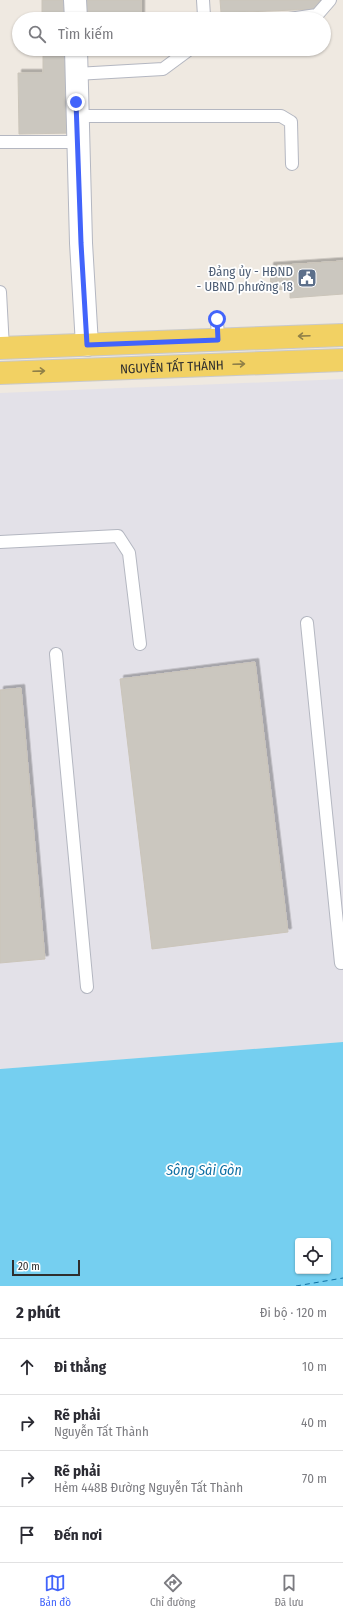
<!DOCTYPE html>
<html lang="vi">
<head>
<meta charset="utf-8">
<style>
	:root { --surface:#fff; --page:#f7f7f7; --text:#2b2b33; --muted:#7c7c81; --line:#e1e1e2; --accent:#4264fb }
	body { margin:0; font-family:"Fira Sans Condensed",sans-serif; background:var(--page); color:var(--text) }
	.controls { position:absolute; right:12px; bottom:12px; display:grid; overflow:hidden; border-radius:4px; box-shadow:0 1px 3px #0004 }
	.controls button { width:36px; height:36px; display:grid; place-items:center; padding:0; border:0; border-bottom:1px solid var(--line); background:var(--surface); color:var(--text); font:20px sans-serif }
	.scale { position:absolute; left:12px; bottom:10px; width:68px; box-sizing:border-box; padding-left:4px; border:2px solid #2e2e2e; border-top:0; font-size:11px; line-height:14px; white-space:nowrap; color:#2e2e2e; -webkit-text-stroke:3px #fff; paint-order:stroke }
	.stop { position:absolute; width:12px; height:12px; margin:-9px; border:3px solid #4264fb; border-radius:50%; background:#fff }
	.stop.end { background:#4264fb; border-color:#fff; box-shadow:0 1px 4px #0008 }
	.list { margin:0; padding:0; list-style:none }
	h2 { display:flex; justify-content:space-between; align-items:center; height:52px; margin:0; padding:0 16px; font-size:17px }
	h2 small { font-size:13px; font-weight:400; color:var(--muted) }
	.list li { display:grid; grid-template-columns:26px 1fr auto; gap:12px; align-items:center; box-sizing:border-box; height:56px; padding:0 16px; border-top:1px solid var(--line) }
	.list b { display:block; font-size:15px; white-space:nowrap }
	.list p { margin:0; font-size:13px; white-space:nowrap; color:var(--muted) }
	.list em { font-size:13px; font-style:normal; color:var(--muted) }
	.icon { flex:none; width:22px; height:22px; fill:none; stroke:currentColor; stroke-width:2; stroke-linecap:round; stroke-linejoin:round }
	.map { position:relative; flex:none; width:343px; height:1286px; overflow:hidden }
	.search { position:absolute; background:var(--surface); box-shadow:0 1px 3px #0004; left:12px; right:12px; top:12px; height:44px; display:flex; align-items:center; gap:10px; box-sizing:border-box; padding:0 14px; border-radius:22px; color:var(--muted); font-size:15px }
	.sheet { height:276px; background:var(--surface) }
	nav { display:flex; justify-content:space-around; align-items:center; box-sizing:border-box; height:56px; border-top:1px solid var(--line); background:var(--surface); font-size:11px; color:var(--muted) }
	nav a { display:grid; justify-items:center; gap:2px }
	nav .on { color:var(--accent) }
	.map>svg:first-child { display:block }
	.industrial { fill:#e3e1e8 }
	.water { fill:#75cff0; fill-rule:evenodd }
	.lines { fill:none; stroke-linecap:round; stroke-linejoin:round }
	.ferry { stroke:#0d6fa3; stroke-width:1; stroke-dasharray:5 4; stroke-linecap:butt }
	.building { fill:#cbc7bf; stroke:#cbc5ba; filter:url(#shadow) }
	.lane-casing { stroke:#b4b7c1; stroke-width:14 }
	.street-casing { stroke:#b4b7c1; stroke-width:24 }
	.primary-casing { stroke:#c9c9c9; stroke-width:24 }
	.lane { stroke:#fff; stroke-width:12 }
	.street { stroke:#fff; stroke-width:22 }
	.primary { stroke:#f2d163; stroke-width:22 }
	.oneway { stroke:#908048 }
	.route { stroke:#4264fb; stroke-width:5 }
	.labels { text-anchor:middle; dominant-baseline:central; stroke-width:3.5; stroke-linejoin:round; paint-order:stroke }
	.service-label { font-size:13px; fill:#4e5e75; stroke:#fff; text-anchor:end }
	.street-label { font-size:13px; fill:#2e2e2e; stroke:#fff }
	.water-label { font-size:14px; font-style:italic; fill:#0d6fa3; stroke:#fff }
</style>
</head>
<body>
<div class="map">
<svg width="343" height="1286" viewBox="0 0 343 1286">
	<defs>
		<filter id="shadow"><feDropShadow dx="3.5" dy="-3.5" stdDeviation="0" flood-color="#0004"/></filter>
	</defs>
	<rect width="100%" height="100%" fill="#efe9e1"/>
	<path class="industrial" d="M343,379V1042L0,1069V393Z"/>
	<path class="water" d="M343,1042V1286H0V1069ZM298,1241H328V1271H298Z"/>
	<g class="lines">
		<path class="ferry" d="M296,1286L343,1278"/>
	</g>
	<g class="building">
		<path d="M42,0H71L72,19H42Z"/>
		<path d="M86,0H141V19H87Z"/>
		<path d="M220,0H319V9L221,13Z"/>
		<path d="M43,49H72L74,133L19,134L18,73H43Z"/>
		<path d="M87,49H141V52L87,53Z"/>
		<path d="M343,261V294L290,298V289L271,290L270,266Z"/>
		<path d="M255,662L288,932L152,949L120,679Z"/>
		<path d="M21,688L45,959L0,963V690Z"/>
	</g>
	<g class="lines">
		<defs>
			<g id="lane">
				<path d="M203,0L204,16L203,19"/>
				<path d="M289,19L317,15L330,0"/>
				<path d="M76,74L163,69L190,49"/>
				<path d="M77,116H281L291,122L292,164"/>
				<path d="M0,142H77"/>
				<path d="M0,292L3,348"/>
				<path d="M217,319L218,340"/>
				<path d="M0,542L118,536L129,553L140,644"/>
				<path d="M307,623L341,963"/>
				<path d="M56,654L87,987"/>
			</g>
			<g id="street">
				<path d="M75,0L76,19"/>
				<path d="M76,49L81,243L87,345"/>
			</g>
			<g id="primary">
				<path d="M0,348L343,335"/>
				<path id="s1" d="M0,373L343,360"/>
			</g>
		</defs>
		<use href="#lane" class="lane-casing"/>
		<use href="#street" class="street-casing"/>
		<use href="#primary" class="primary-casing"/>
		<use href="#lane" class="lane"/>
		<use href="#street" class="street"/>
		<use href="#primary" class="primary"/>
	</g>
	<defs><path id="oneway-shaft" d="M-6 0H5M1.5-3L5.5 0L1.5 3" fill="none" stroke-width="1.6" stroke-linecap="round" stroke-linejoin="round"/></defs>
	<g class="oneway">
		<use href="#oneway-shaft" transform="translate(304 336) rotate(178)"/>
		<use href="#oneway-shaft" transform="translate(239 364) rotate(-2)"/>
		<use href="#oneway-shaft" transform="translate(39 371) rotate(-2)"/>
	</g>
	<g class="lines">
		<path class="route" d="M76,102L81,243L87,345L218,340L217,319"/>
	</g>
	<defs>
		<symbol id="civic-square" viewBox="-11 -11 22 22"><rect x="-9" y="-9" width="18" height="18" rx="4" fill="#5c6f8a" stroke="#fff"/><path d="M-.6-6.5H3V-4.5H.6V-3L4-1V1h2V6H-6V1h2V-1L-.6-3ZM-1.2 2.5V6h2.4V2.5Z" fill="#fff"/></symbol>
	</defs>
	<g fill-rule="evenodd">
		<use href="#civic-square" x="296" y="267" width="22" height="22"/>
	</g>
	<g class="labels">
		<g class="service-label">
			<text x="293" y="271">Đảng ủy - HĐND<tspan x="293" dy="15">- UBND phường 18</tspan></text>
		</g>
		<g class="street-label">
			<text stroke="none"><textPath href="#s1" startOffset="172">NGUYỄN TẤT THÀNH</textPath></text>
		</g>
		<g class="water-label">
			<text x="204" y="1170">Sông Sài Gòn</text>
		</g>
	</g>
</svg>
<div class="controls">
<button><svg class="icon" aria-label="locate" viewBox="0 0 24 24"><circle cx="12" cy="12" r="6"/><path d="M12 2v4M12 18v4M2 12h4M18 12h4"/></svg></button>
</div>
<div class="scale">20 m</div>
<div class="stop" style="left:217px;top:319px"></div>
<div class="stop end" style="left:76px;top:102px"></div>
<div class="search"><svg class="icon" aria-label="search" viewBox="0 0 24 24"><circle cx="10" cy="10" r="6"/><path d="M15 15l6 6"/></svg>Tìm kiếm</div>
</div>
<section class="sheet">
<h2>2 phút<small>Đi bộ · 120 m</small></h2>
<ul class="list">
<li><svg class="icon" aria-label="ahead" viewBox="0 0 24 24"><path d="M12 20V5M6 11l6-6 6 6"/></svg><div><b>Đi thẳng</b></div><em>10 m</em></li>
<li><svg class="icon" aria-label="right" viewBox="0 0 24 24"><path d="M7 20v-9h11M14 6l5 5-5 5"/></svg><div><b>Rẽ phải</b><p>Nguyễn Tất Thành</p></div><em>40 m</em></li>
<li><svg class="icon" aria-label="right" viewBox="0 0 24 24"><path d="M7 20v-9h11M14 6l5 5-5 5"/></svg><div><b>Rẽ phải</b><p>Hẻm 448B Đường Nguyễn Tất Thành</p></div><em>70 m</em></li>
<li><svg class="icon" aria-label="arrive" viewBox="0 0 24 24"><path d="M6 21V4h12l-3 4 3 4H6"/></svg><div><b>Đến nơi</b></div></li>
</ul>
</section>
<nav>
<a class="on"><svg class="icon" aria-label="map" viewBox="0 0 24 24"><path d="M3 6l6-2 6 2 6-2v14l-6 2-6-2-6 2zM9 4v14M15 6v14"/></svg>Bản đồ</a>
<a><svg class="icon" aria-label="directions" viewBox="0 0 24 24"><path d="M12 3l9 9-9 9-9-9zM9 14v-3h6M13 9l2 2-2 2"/></svg>Chỉ đường</a>
<a><svg class="icon" aria-label="saved" viewBox="0 0 24 24"><path d="M7 4h10v16l-5-4-5 4z"/></svg>Đã lưu</a>
</nav>
</body>
</html>
